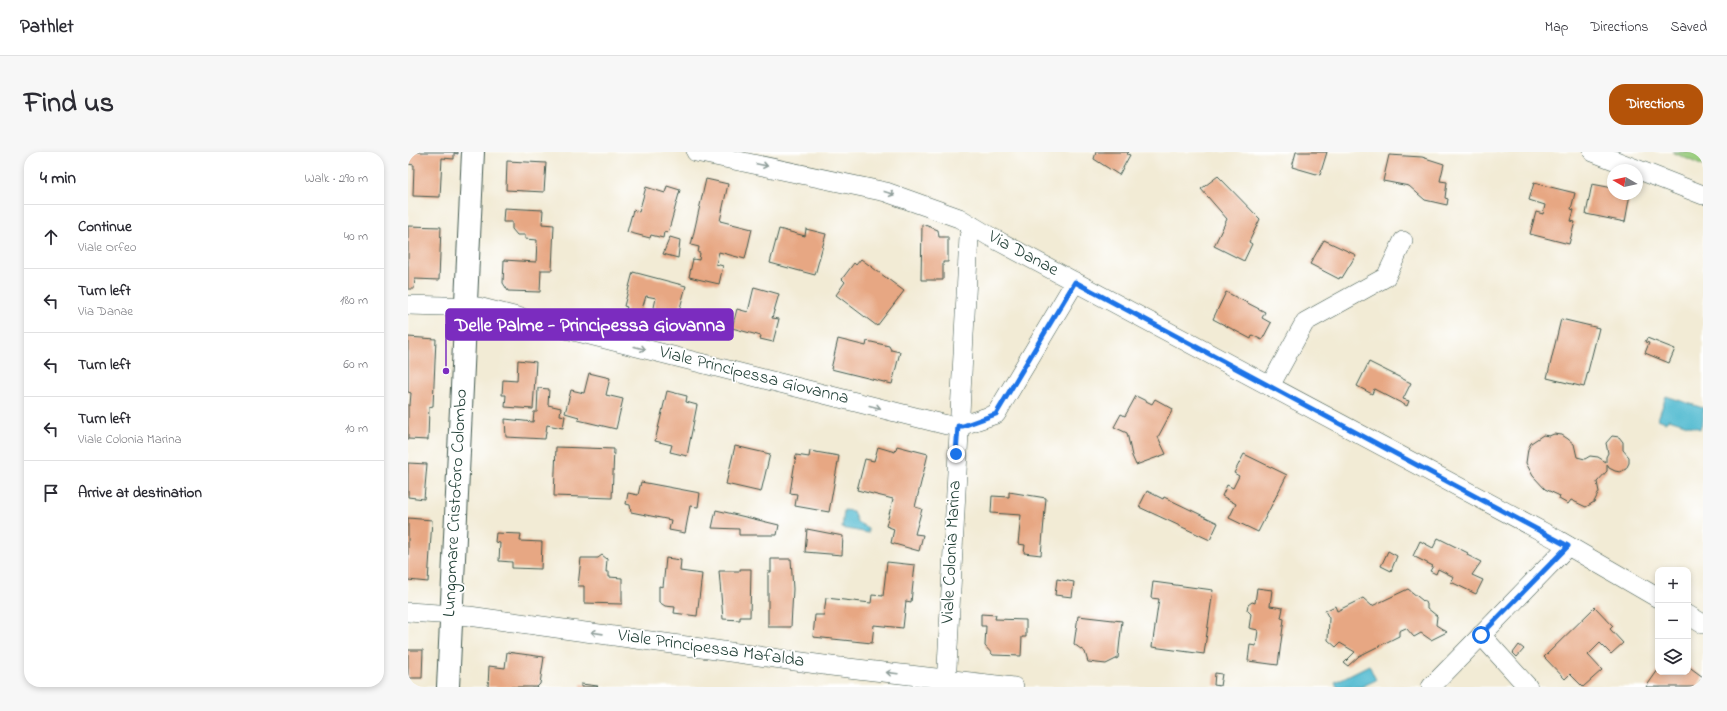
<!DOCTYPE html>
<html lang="en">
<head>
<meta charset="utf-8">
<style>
	:root { --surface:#fff; --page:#f7f7f7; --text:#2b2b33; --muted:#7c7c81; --line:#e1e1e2; --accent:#b45309 }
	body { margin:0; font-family:"Indie Flower",sans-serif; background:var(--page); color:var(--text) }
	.controls { position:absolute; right:12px; bottom:12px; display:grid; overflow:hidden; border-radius:8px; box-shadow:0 2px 6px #0003 }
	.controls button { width:36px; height:36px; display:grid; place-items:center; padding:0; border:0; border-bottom:1px solid var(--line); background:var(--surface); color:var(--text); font:20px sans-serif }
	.compass { position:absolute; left:1199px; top:12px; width:36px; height:36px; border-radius:50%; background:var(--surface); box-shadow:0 2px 6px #0003; rotate:279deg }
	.stop { position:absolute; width:12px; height:12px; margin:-9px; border:3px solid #1a73e8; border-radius:50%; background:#fff }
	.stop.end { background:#1a73e8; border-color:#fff; box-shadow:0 1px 4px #0008 }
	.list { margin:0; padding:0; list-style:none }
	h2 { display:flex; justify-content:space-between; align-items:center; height:52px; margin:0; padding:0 16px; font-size:17px }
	h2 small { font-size:13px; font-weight:400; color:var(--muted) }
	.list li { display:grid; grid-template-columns:26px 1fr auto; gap:12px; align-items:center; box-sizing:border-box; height:64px; padding:0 16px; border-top:1px solid var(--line) }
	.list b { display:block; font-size:15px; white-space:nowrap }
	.list p { margin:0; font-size:13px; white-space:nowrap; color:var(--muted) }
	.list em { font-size:13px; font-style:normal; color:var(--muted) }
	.icon { flex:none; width:22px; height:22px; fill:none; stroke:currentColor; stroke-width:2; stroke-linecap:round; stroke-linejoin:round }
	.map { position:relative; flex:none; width:1295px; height:535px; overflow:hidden; border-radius:16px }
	header { display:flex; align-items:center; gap:24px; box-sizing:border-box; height:56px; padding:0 20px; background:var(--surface); border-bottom:1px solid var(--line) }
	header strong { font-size:19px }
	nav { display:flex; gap:22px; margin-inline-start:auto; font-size:14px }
	.intro { display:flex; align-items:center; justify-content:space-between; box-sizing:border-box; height:96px; padding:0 24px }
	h1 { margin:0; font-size:28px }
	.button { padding:10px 18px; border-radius:16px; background:var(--accent); color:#fff; font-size:14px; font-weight:700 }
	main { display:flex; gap:24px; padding:0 24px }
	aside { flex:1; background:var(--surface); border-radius:16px; box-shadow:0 2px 6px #0003 }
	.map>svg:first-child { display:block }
	.green { fill:#9acd7e; stroke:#5c8559 }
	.water { fill:#54bcd1; stroke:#3a7c82 }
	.building { fill:#e7a783; fill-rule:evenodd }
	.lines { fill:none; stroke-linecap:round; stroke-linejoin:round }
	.minor-casing { stroke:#3f574c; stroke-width:20 }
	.secondary-casing { stroke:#3f574c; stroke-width:24 }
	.minor { stroke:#fff; stroke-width:19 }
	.secondary { stroke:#fff; stroke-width:22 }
	.oneway { stroke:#8f9e9a }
	.route { stroke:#1a73e8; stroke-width:5 }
	.labels { text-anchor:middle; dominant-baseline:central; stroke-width:3.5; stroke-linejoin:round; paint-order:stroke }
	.street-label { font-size:18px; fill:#1f3d34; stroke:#fff }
	.leader { fill:none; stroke:#7b2cbf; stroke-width:1.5 }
	.callout-dot { fill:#7b2cbf; stroke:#fff; stroke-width:1.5 }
	.callout { fill:#7b2cbf; stroke:#7b2cbf; stroke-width:1.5 }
	.callout-label { font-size:19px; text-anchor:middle; font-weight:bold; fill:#fff }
</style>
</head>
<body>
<header>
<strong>Pathlet</strong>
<nav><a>Map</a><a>Directions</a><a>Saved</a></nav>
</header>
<div class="intro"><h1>Find us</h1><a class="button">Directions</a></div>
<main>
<aside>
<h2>4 min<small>Walk · 290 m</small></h2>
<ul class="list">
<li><svg class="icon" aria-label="ahead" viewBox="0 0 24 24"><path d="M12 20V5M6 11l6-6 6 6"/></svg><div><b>Continue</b><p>Viale Orfeo</p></div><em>40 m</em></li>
<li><svg class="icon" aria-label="left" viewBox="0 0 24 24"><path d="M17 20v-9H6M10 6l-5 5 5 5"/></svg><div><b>Turn left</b><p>Via Danae</p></div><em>180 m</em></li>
<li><svg class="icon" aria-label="left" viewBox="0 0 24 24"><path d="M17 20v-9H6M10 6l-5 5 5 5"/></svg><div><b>Turn left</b></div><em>60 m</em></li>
<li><svg class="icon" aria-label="left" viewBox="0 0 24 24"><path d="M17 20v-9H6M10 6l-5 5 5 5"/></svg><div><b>Turn left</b><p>Viale Colonia Marina</p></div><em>10 m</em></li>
<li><svg class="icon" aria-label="arrive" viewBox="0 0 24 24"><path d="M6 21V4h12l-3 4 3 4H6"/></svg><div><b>Arrive at destination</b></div></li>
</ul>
</aside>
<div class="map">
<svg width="1295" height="535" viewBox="0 0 1295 535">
	<rect width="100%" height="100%" fill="#fff"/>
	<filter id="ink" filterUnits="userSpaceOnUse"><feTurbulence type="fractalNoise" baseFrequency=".025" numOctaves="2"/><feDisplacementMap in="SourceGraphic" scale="8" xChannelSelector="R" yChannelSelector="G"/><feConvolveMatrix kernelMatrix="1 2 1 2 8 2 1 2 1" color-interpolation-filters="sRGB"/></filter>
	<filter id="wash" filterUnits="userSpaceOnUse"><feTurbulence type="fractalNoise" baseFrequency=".012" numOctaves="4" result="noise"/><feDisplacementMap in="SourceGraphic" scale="16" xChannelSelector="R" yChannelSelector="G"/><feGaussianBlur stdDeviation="0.9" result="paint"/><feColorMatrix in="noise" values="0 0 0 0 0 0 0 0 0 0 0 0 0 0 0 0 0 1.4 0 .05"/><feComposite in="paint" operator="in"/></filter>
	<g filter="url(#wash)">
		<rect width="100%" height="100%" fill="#f2ebd5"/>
		<path class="green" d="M1264,0H1295V14Z"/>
		<g class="water">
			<path d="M1258,244L1295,256V268L1292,277L1261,267L1257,270L1250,267Z"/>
			<path d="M436,358L445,359L449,370L460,376V381L434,376Z"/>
			<path d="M961,513L968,528L953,535H929L927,530Z"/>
		</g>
		<g id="blocks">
			<g class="building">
				<path d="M0,0H50V2L46,1V7L34,6L32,45L5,44L6,13L0,12Z"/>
				<path d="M688,0H721L719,2L722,3L711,23L686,7Z"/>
				<path d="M888,0H919L912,23L884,15Z"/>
				<path d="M981,3L1014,5L1036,12L1032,29L1039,30L1037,46L1040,47L1039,53L1017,48L1001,34L975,29Z"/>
				<path d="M99,9L138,11L136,40L98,38Z"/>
				<path d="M810,24L852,67L841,90L844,92L836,109L806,94L819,67L793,37Z"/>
				<path d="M298,27L320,32L312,69L344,77L337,107L311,100L308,112L315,114L311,132L281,125L285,107L291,108L292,101H290L291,95L283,93Z"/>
				<path d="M1126,31L1167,41L1163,57L1166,58L1163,69L1167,70L1161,92L1122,82L1128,60L1135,62L1137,53L1121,48Z"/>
				<path d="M1184,32L1205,36V42H1222L1217,70L1178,62Z"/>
				<path d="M259,34L272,38L260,81L256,80L255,86L243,83L242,86L219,80L225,58L231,60L238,35L257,41Z"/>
				<path d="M96,56L135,58L134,72L146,73L144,118H133L132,140L100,139L95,131L96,108L128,110L129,88L117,87V83H109L104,77V70H95Z"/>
				<path d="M514,72L530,78L531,85H540V110H535V128H513Z"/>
				<path d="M0,74L33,75L31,128L7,127L6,137H0Z"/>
				<path d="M371,77L397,84L398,77L418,82L407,123L362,111Z"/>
				<path d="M262,85L272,88L270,106L255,102Z"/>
				<path d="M916,88L948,103L934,126L932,125L931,127L902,112Z"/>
				<path d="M453,107L496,139L469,174L428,143L437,130L434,127L446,111L448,113Z"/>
				<path d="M225,120L278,134L266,178L216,165L219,155L216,154ZM238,144L248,146L245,160L234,157Z"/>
				<path d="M346,135L371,142L364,166L371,167L365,190L352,187L353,184L324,176L329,157L340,160Z"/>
				<path d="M818,140L857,160L854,166L863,171L854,188L844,183L843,187L805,167Z"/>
				<path d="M1153,167L1191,176L1176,235L1139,226Z"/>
				<path d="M0,185L28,187L25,254L21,255L20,288L0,287V253H2L3,241L0,240Z"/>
				<path d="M1239,186L1267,197L1261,211L1237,201L1241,191L1237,190Z"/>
				<path d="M430,187L458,194L459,189L481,194L483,198L492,200L484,232L423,217Z"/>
				<path d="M110,208L128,210L125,257L97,255L98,243H94L95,228L109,229Z"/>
				<path d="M961,210L1003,231L995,247L1001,249L999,254L966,237L964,242L949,234Z"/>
				<path d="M181,221L202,226L198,243L215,247L208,277L170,268L171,265L157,261L163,238L176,241Z"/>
				<path d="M130,236L141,237L140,253L153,256L152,263L157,264L155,276L139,273L137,287L98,285L97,267L125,270L126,260H129Z"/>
				<path d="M259,239L279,244L278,250L289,253L279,304L262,300L264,293L247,289Z"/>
				<path d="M728,244L744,252L747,247L765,257L750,285L758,302L728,313L724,304L719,281L706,275L713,262L717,264Z"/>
				<path d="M1146,282L1154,283L1160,287L1166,292L1169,305L1177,307L1182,304L1190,305L1198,310V305L1200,301L1198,291L1204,284L1211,285L1215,290V298L1221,305V311L1218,317L1212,320L1207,319L1201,316L1199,312V319L1189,330L1191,340L1186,350L1178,355L1163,348L1160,352L1151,347L1152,344L1137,337L1125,324L1118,311L1120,297L1123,291L1135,283L1141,284Z"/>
				<path d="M327,294L362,302L353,340L318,332Z"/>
				<path d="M489,294L520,302L507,355L514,357L507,382L515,383L511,399L483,391L486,377L478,374L485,347L449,338L457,307L466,309L470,295L487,300Z"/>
				<path d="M148,295L206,297L204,346L146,344Z"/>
				<path d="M402,299L431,304L421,360L387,354L389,342L382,341L388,303L401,305Z"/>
				<path d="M836,302L879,323L850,380L821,366L828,352L814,344L819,333L825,336L831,324L826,321Z"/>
				<path d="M0,311L19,312L16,347L0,345Z"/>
				<path d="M233,330L292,341L290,355L282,354L277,381L261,378L263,368L223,360L222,353L218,352L220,341L230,343Z"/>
				<path d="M739,339L755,347L756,345L810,371L802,388L731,355Z"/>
				<path d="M601,340L638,346L633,403L616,401L617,393L610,392L613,363L583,361L584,344L601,345Z"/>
				<path d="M308,358L371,373L369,383H331V377L304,376Z"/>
				<path d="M0,366L24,368L20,430L0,428Z"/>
				<path d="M399,377L435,384L434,403L397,400Z"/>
				<path d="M88,381L113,382L112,389L134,390L133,417L104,416V410L91,409L92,391L87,390Z"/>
				<path d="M1030,386L1060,401L1059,403L1073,410L1064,423L1075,428L1068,442L1043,430L1046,425L1030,417L1028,422L1022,419L1025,414L1005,404L1012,389L1025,396Z"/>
				<path d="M980,399L989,404L983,419L973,414Z"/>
				<path d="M194,403L199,407L198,420H201V425L214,426V452L176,451V434H170L173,406H190Z"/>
				<path d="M258,406L273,408L272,419L294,422L289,464L266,461L267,455L257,454L251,450V434L255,435Z"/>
				<path d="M363,407H383L385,437L383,475H360V420H363Z"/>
				<path d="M479,410L507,413L503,450L498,449L495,476L466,473L464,491L405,485L407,463H416L418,446L463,451L464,443L475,444Z"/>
				<path d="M332,417H343L342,465H332V468L315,467L311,419H332Z"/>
				<path d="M649,427L666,430L664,445L647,443Z"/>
				<path d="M745,430L805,438L796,502L744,495L751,447L743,446Z"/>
				<path d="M849,436L864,438L862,454L875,456L873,466L876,467L870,513L840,509L842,493L848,494L850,478L841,476L843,462L839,458L840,453L844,450L847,451Z"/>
				<path d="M1000,437L1019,452V456L1029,464L1028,473L1039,480L1023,488L1013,481L1006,485L998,476L991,479V484L951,504L940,514L936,511L947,500L932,491L928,495L920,488L921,466L917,459L927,454L929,459L955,446L964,454Z"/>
				<path d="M1187,455L1205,474L1202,477L1215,491L1203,502L1192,491L1180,503L1194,518L1175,535L1162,522L1157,527L1136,505Z"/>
				<path d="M573,462L588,463L587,467L618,468V485H614L613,504L585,503L577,494L578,474H573Z"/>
				<path d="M670,464L714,469L710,506L698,512L680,510L677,500L666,492Z"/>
				<path d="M1111,493L1116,497L1109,505L1105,501Z"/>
				<path d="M0,498H15L14,526H0Z"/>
				<path d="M99,500L136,505L132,532L129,535H80L81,514L97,516Z"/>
				<path d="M1280,514L1295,525L1289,535H1238L1250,518V520H1280Z"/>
				<path d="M807,521L814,522L812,534L806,533Z"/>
				<path d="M173,532L190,534L189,535H173Z"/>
			</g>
		</g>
	</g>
	<g filter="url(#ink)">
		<use href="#blocks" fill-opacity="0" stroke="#3f574c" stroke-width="1"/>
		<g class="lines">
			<defs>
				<g id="minor">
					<path d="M288,0L478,40L551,66L581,84L1150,388L1250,446"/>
					<path d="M1185,0L1295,43"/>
					<path d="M0,153L70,155L539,273H555L588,262L667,130"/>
					<path d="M862,234L897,170L978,125L995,89"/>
					<path d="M0,460L61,464L423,514L606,535"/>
					<path d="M1280,463L1295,472"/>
					<path d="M1073,483L1120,535"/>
					<path d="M538,535L561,85L564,74"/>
					<path d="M1023,535L1160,394"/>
				</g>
				<path id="secondary" d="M40,535L65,0"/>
			</defs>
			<use href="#minor" class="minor-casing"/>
			<use href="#secondary" class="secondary-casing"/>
			<use href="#minor" class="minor"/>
			<use href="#secondary" class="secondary"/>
		</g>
		<defs><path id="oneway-shaft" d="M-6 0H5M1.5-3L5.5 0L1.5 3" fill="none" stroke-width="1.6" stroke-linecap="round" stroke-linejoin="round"/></defs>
		<g class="oneway">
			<use href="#oneway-shaft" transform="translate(354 13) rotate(12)"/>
			<use href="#oneway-shaft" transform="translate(481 41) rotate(18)"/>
			<use href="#oneway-shaft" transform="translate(232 196) rotate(14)"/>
			<use href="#oneway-shaft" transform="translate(467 255) rotate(14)"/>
			<use href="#oneway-shaft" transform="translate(189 481) rotate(-172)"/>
			<use href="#oneway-shaft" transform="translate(484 521) rotate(-173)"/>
		</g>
	</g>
	<g class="lines" filter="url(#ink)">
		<path class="route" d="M548,302L550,274H555L588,262L667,130L1160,394L1073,483"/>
	</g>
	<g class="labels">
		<g class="street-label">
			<text transform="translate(615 102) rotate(28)">Via Danae</text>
			<text transform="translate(346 224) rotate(14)">Viale Principessa Giovanna</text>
			<text transform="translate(48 351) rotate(-87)">Lungomare Cristoforo Colombo</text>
			<text transform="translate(544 400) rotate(-87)">Viale Colonia Marina</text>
			<text transform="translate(303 497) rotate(8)">Viale Principessa Mafalda</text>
		</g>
	</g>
	<path class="leader" d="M38 219L38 172"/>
	<circle class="callout-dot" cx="38" cy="219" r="4"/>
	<rect class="callout" x="38" y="157" width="287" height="31" rx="4"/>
	<g class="callout-label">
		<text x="182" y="179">Delle Palme - Principessa Giovanna</text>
	</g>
</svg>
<div class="controls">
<button>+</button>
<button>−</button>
<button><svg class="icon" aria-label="layers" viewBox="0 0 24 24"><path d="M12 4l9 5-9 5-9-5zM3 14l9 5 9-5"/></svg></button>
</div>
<svg class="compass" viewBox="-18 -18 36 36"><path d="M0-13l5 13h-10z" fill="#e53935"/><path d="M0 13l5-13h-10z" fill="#7c7c81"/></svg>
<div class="stop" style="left:1073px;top:483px"></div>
<div class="stop end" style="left:548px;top:302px"></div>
</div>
</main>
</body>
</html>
